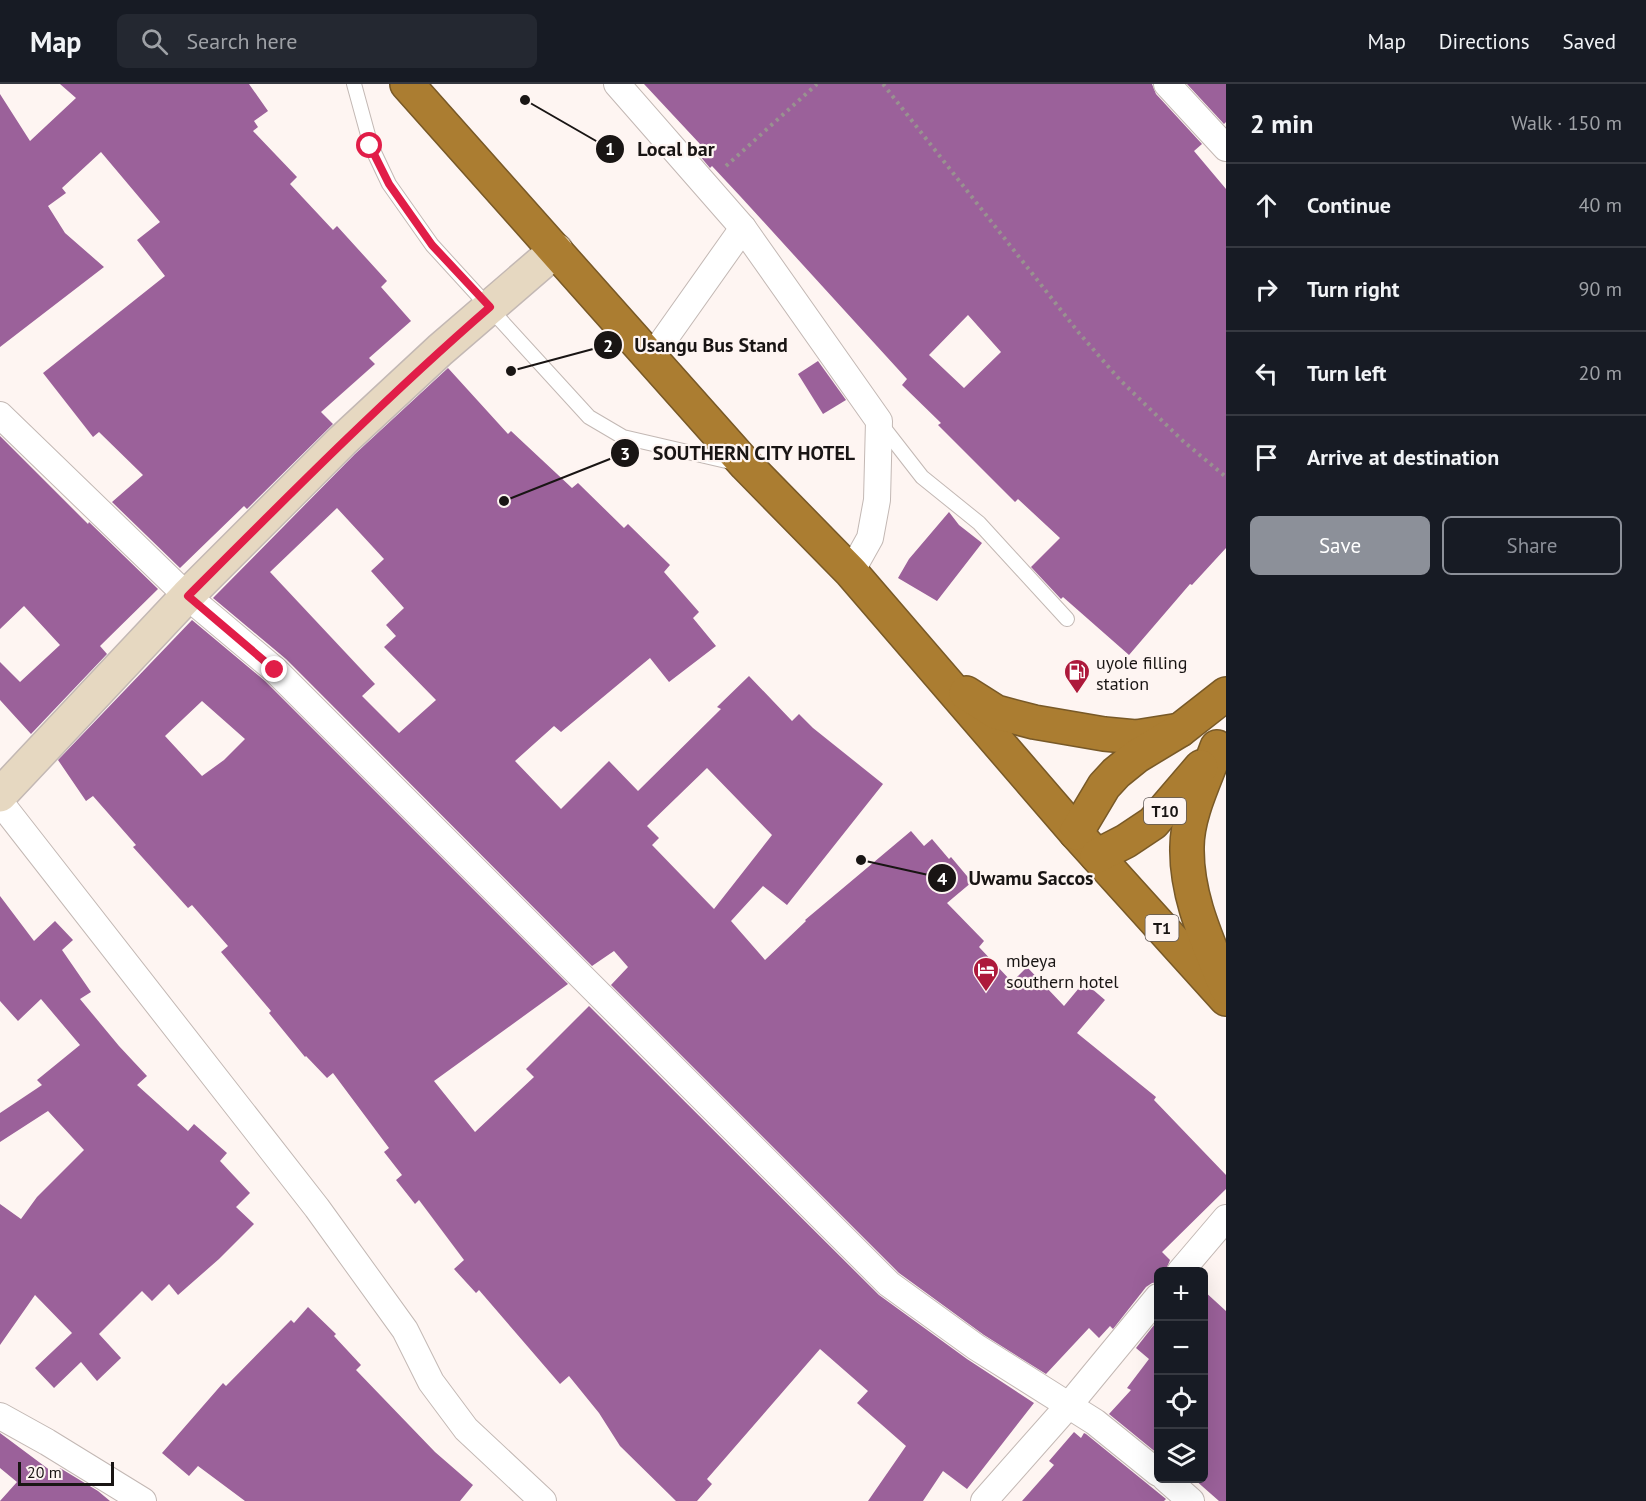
<!DOCTYPE html>
<html lang="en">
<head>
<meta charset="utf-8">
<style>
	:root { --surface:#171b24; --page:#242831; --text:#f1f3f6; --muted:#9ea1a6; --line:#363941; --accent:#8c9099 }
	body { margin:0; font-family:"PT Sans",sans-serif; background:var(--page); color:var(--text) }
	.controls { position:absolute; right:18px; bottom:18px; display:grid; overflow:hidden; border-radius:9px; box-shadow:0 6px 24px #0002 }
	.controls button { width:54px; height:54px; display:grid; place-items:center; padding:0; border:0; border-bottom:2px solid var(--line); background:var(--surface); color:var(--text); font:30px sans-serif }
	.scale { position:absolute; left:18px; bottom:15px; width:96px; box-sizing:border-box; padding-left:6px; border:3px solid #191514; border-top:0; font-size:16px; line-height:21px; white-space:nowrap; color:#191514; -webkit-text-stroke:4px #fef5f2; paint-order:stroke }
	.stop { position:absolute; width:18px; height:18px; margin:-14px; border:4px solid #e11d48; border-radius:50%; background:#fff }
	.stop.end { background:#e11d48; border-color:#fff; box-shadow:0 2px 6px #0008 }
	.list { margin:0; padding:0; list-style:none }
	h2 { display:flex; justify-content:space-between; align-items:center; height:78px; margin:0; padding:0 24px; font-size:26px }
	h2 small { font-size:20px; font-weight:400; color:var(--muted) }
	.list li { display:grid; grid-template-columns:39px 1fr auto; gap:18px; align-items:center; box-sizing:border-box; height:84px; padding:0 24px; border-top:2px solid var(--line) }
	.list b { display:block; font-size:22px; white-space:nowrap }
	.list em { font-size:20px; font-style:normal; color:var(--muted) }
	.actions { display:flex; gap:12px; padding:18px 24px }
	.actions a { flex:1; padding:14px 0; border:2px solid var(--accent); border-radius:9px; text-align:center; font-size:21px; color:var(--accent) }
	.actions .main { background:var(--accent); color:#fff }
	.icon { flex:none; width:33px; height:33px; fill:none; stroke:currentColor; stroke-width:2; stroke-linecap:round; stroke-linejoin:round }
	.map { position:relative; flex:none; width:1226px; height:1417px; overflow:hidden }
	header { display:flex; align-items:center; gap:36px; box-sizing:border-box; height:84px; padding:0 30px; background:var(--surface); border-bottom:2px solid var(--line) }
	header strong { font-size:28px }
	nav { display:flex; gap:33px; margin-inline-start:auto; font-size:21px }
	.search { width:420px; height:54px; background:var(--page); display:flex; align-items:center; gap:15px; box-sizing:border-box; padding:0 21px; border-radius:9px; color:var(--muted); font-size:22px }
	main { display:flex }
	aside { flex:1; background:var(--surface) }
	.map>svg:first-child { display:block }
	.building { fill:#9b619a; fill-rule:evenodd }
	.lines { fill:none; stroke-linecap:round; stroke-linejoin:round }
	.lane-casing { stroke:#c3b8b4; stroke-width:16 }
	.street-casing { stroke:#c3b8b4; stroke-width:28 }
	.secondary-casing { stroke:#c3b8b4; stroke-width:36 }
	.highway-casing { stroke:#785927; stroke-width:36 }
	.path { stroke:#999290; stroke-width:4; stroke-dasharray:3 4.5; stroke-linecap:butt }
	.lane { stroke:#fff; stroke-width:14 }
	.street { stroke:#fff; stroke-width:26 }
	.secondary { stroke:#e6d8c1; stroke-width:33 }
	.highway { stroke:#ab7d31; stroke-width:33 }
	.route { stroke:#e11d48; stroke-width:8 }
	.labels { text-anchor:middle; dominant-baseline:central; stroke-width:4.5; stroke-linejoin:round; paint-order:stroke }
	.shield { fill:#fef5f2; stroke:#5e5857; stroke-width:1.5 }
	.shield-label { font-size:16px; font-weight:bold; fill:#191514 }
	.poi-label { font-size:18px; fill:#191514; stroke:#fef5f2; text-anchor:start }
	.leader { fill:none; stroke:#191514; stroke-width:2 }
	.callout-dot { fill:#191514; stroke:#fef5f2; stroke-width:2 }
	.mark-label { font-size:18px; text-anchor:middle; font-weight:bold; fill:#fff }
	.callout-label { font-size:20px; text-anchor:middle; font-weight:bold; fill:#191514; stroke:#fef5f2; stroke-width:4.5; stroke-linejoin:round; paint-order:stroke }
</style>
</head>
<body>
<header>
<strong>Map</strong>
<div class="search"><svg class="icon" aria-label="search" viewBox="0 0 24 24"><circle cx="10" cy="10" r="6"/><path d="M15 15l6 6"/></svg>Search here</div>
<nav><a>Map</a><a>Directions</a><a>Saved</a></nav>
</header>
<main>
<div class="map">
<svg width="1226" height="1417" viewBox="0 0 1226 1417">
	<rect width="100%" height="100%" fill="#fef5f2"/>
	<g class="building">
		<path d="M60,0H249L268,27L254,37L258,43L253,47L297,93L290,100L333,146L337,142L387,197L381,203L411,237L369,274L375,280L321,328L333,340L247,425L244,422L180,484L112,418L143,391L99,348L93,353L43,289L165,192L137,156L160,138L101,68L62,104L66,109L48,122L65,149L104,183L0,263V10L30,57L76,14Z"/>
		<path d="M644,0H1152L1156,10L1202,60L1194,67L1226,105V464L1192,501L1190,500L1129,571L1063,513L1061,515L1031,483L1060,454L1018,415L1015,418L938,341L941,339L902,301L907,295L740,112L712,82L710,84L694,65L700,60ZM968,231L1001,268L964,304L929,271Z"/>
		<path d="M1187,0H1226V38L1224,40Z"/>
		<path d="M818,277L846,316L823,330L798,290Z"/>
		<path d="M448,284L508,350L511,347L572,404L578,399L624,444L628,440L670,481L664,488L699,528L693,534L716,562L669,598L650,574L561,648L554,642L515,677L561,725L609,677L638,707L721,625L717,623L749,592L792,637L799,630L813,644L883,700L787,821L763,802L731,837L765,876L806,837L805,836L911,747L924,762L932,755L949,775L951,773L972,798L947,819L984,857L979,863L1012,898L1027,883L1064,922L1084,898L1105,916L1077,949L1156,1013L1154,1016L1226,1091V1105L1162,1168L1170,1176L1165,1188H1158V1198L1152,1199L1146,1203L1113,1245L1110,1242L1099,1254L1089,1244L1046,1290L984,1251L899,1189L611,901L628,883L614,867L592,882L286,575L213,514L355,370ZM337,424L384,475L371,487L404,524L386,541L396,552L384,563L436,616L399,649L362,612L375,600L270,488ZM707,684L772,751L714,825L652,761L659,754L647,742Z"/>
		<path d="M0,352L88,440L89,438L158,505L100,562L107,570L31,650L0,616V578L20,598L60,561L24,522L0,545Z"/>
		<path d="M949,428L959,441L982,459L937,517L898,494L909,475Z"/>
		<path d="M192,536L265,597L568,900L434,997L475,1048L534,993L526,985L589,922L879,1211L967,1275L1034,1319L967,1405L943,1387L923,1417H868L906,1362L857,1319L868,1307L820,1265L707,1395L712,1400L697,1417H676L620,1362L599,1329L569,1292L560,1300L479,1206L476,1209L454,1185L464,1176L419,1116L415,1120L396,1096L402,1091L384,1068L389,1064L333,989L327,994L306,972L305,973L269,929L271,927L221,868L228,862L192,821L188,824L133,763L136,761L93,712L86,717L58,676ZM202,617L245,655L224,676L202,692L165,652Z"/>
		<path d="M0,812L34,857L55,837L73,856L62,866L91,908L80,915L119,962L147,992L137,1001L188,1047L194,1040L227,1069L220,1077L250,1109L236,1123L254,1140L219,1175L178,1211L169,1200L152,1217L142,1207L99,1250L121,1274L97,1297L81,1278L54,1304L35,1284L72,1249L35,1211L0,1261V1120L21,1135L37,1113L84,1066L48,1027L0,1058V1029L42,1001L37,996L80,961L41,915L18,937L0,917Z"/>
		<path d="M1203,1206L1226,1227V1417H1219L1194,1395H1203Z"/>
		<path d="M308,1223L336,1250L334,1252L361,1281L356,1286L435,1368L473,1401L460,1417H245L198,1382L189,1392L162,1369L223,1299L226,1302L291,1236L294,1239Z"/>
		<path d="M1158,1236V1370L1109,1330L1131,1306L1127,1304L1149,1275L1136,1264Z"/>
		<path d="M1074,1348L1081,1354L1084,1349L1086,1350L1166,1415L1164,1417H1022L1054,1381L1049,1377Z"/>
		<path d="M0,1349L55,1390L60,1384L98,1407L110,1417H0L17,1398L0,1384Z"/>
	</g>
	<g class="lines">
		<defs>
			<g id="lane">
				<path d="M354,0L371,62L389,100L432,161L589,333L623,353L735,379"/>
				<path d="M880,339L922,393L979,439L1067,535"/>
			</g>
			<g id="street">
				<path d="M617,0L743,144L879,337L877,416L870,454L851,488"/>
				<path d="M1167,0L1226,64"/>
				<path d="M651,274L743,144"/>
				<path d="M0,331L187,512L275,586L889,1200L976,1263L1095,1338L1158,1389"/>
				<path d="M0,718L317,1124L405,1246L431,1298L466,1345L543,1417"/>
				<path d="M1180,1188L1226,1134"/>
				<path d="M0,1332L47,1358L143,1417"/>
				<path d="M1165,1394L1191,1417"/>
				<path d="M984,1417L1069,1321L1158,1213"/>
			</g>
			<path id="secondary" d="M0,711L187,512L342,357L440,266L556,166"/>
			<g id="highway">
				<path d="M407,0L746,381L851,488L1076,749L1226,915"/>
				<path d="M966,609L996,628L1034,638L1104,650L1136,653L1180,646"/>
				<path d="M1217,663C1206,694 1187,730 1187,763C1186,813 1208,858 1226,903"/>
				<path d="M1076,749L1104,702L1116,689L1137,672L1180,646L1226,610"/>
				<path d="M1097,772L1126,757L1153,739L1201,683"/>
			</g>
		</defs>
		<use href="#lane" class="lane-casing"/>
		<use href="#street" class="street-casing"/>
		<use href="#secondary" class="secondary-casing"/>
		<use href="#highway" class="highway-casing"/>
		<g class="path">
			<path d="M883,0L1079,249L1120,296L1183,357L1226,393"/>
			<path d="M726,82L817,0"/>
		</g>
		<use href="#lane" class="lane"/>
		<use href="#street" class="street"/>
		<use href="#secondary" class="secondary"/>
		<use href="#highway" class="highway"/>
	</g>
	<g class="lines">
		<path class="route" d="M275,586L188,512C286,414 384,315 490,223L432,161L389,100L370,62"/>
	</g>
	<defs>
		<symbol id="fuel-pin" viewBox="-11 -11 22 30"><path d="M0 17L-7.5 6A9.5 9.5 0 1 1 7.5 6Z" fill="#ad193b" stroke="#fef5f2"/><path d="M-5.5-6h7V0h2V4h1.3V-2.5L3-4.5l.8-.8L6-3V5H2.5V1h-1V6h-7ZM-4.2-4.7v3.2H.2V-4.7Z" fill="#fff"/></symbol>
		<symbol id="hotel-pin" viewBox="-11 -11 22 30"><path d="M0 17L-7.5 6A9.5 9.5 0 1 1 7.5 6Z" fill="#ad193b" stroke="#fef5f2"/><path d="M-6-4.5h1.5V1H6V5H4.5V3h-9V5H-6ZM-4 0a1.8 1.8 0 1 1 3.6 0ZM.5 0V-2.5h3Q6-2.5 6 0Z" fill="#fff"/></symbol>
	</defs>
	<g fill-rule="evenodd">
		<use href="#fuel-pin" x="1062" y="573" width="30" height="40"/>
		<use href="#hotel-pin" x="971" y="871" width="30" height="40"/>
	</g>
	<g class="labels">
		<g class="shield">
			<rect x="1144" y="714" width="42" height="26" rx="4.5"/>
			<rect x="1145.5" y="831" width="33" height="26" rx="4.5"/>
		</g>
		<g class="shield-label">
			<text x="1165" y="727">T10</text>
			<text x="1162" y="844">T1</text>
		</g>
		<g class="poi-label">
			<text x="1096" y="578">uyole filling<tspan x="1096" dy="21">station</tspan></text>
			<text x="1006" y="876">mbeya<tspan x="1006" dy="21">southern hotel</tspan></text>
		</g>
	</g>
	<path class="leader" d="M525 16L610 65M511 287L608 261M504 417L625 369M861 776L942 794"/>
	<g class="callout-dot">
		<circle cx="525" cy="16" r="6"/>
		<circle cx="511" cy="287" r="6"/>
		<circle cx="504" cy="417" r="6"/>
		<circle cx="861" cy="776" r="6"/>
		<circle cx="610" cy="65" r="15"/>
		<circle cx="608" cy="261" r="15"/>
		<circle cx="625" cy="369" r="15"/>
		<circle cx="942" cy="794" r="15"/>
	</g>
	<g class="mark-label">
		<text x="610" y="71">1</text>
		<text x="608" y="268">2</text>
		<text x="625" y="376">3</text>
		<text x="942" y="801">4</text>
	</g>
	<g class="callout-label">
		<text x="676" y="72">Local bar</text>
		<text x="711" y="268">Usangu Bus Stand</text>
		<text x="754" y="376">SOUTHERN CITY HOTEL</text>
		<text x="1031" y="801">Uwamu Saccos</text>
	</g>
</svg>
<div class="controls">
<button>+</button>
<button>−</button>
<button><svg class="icon" aria-label="locate" viewBox="0 0 24 24"><circle cx="12" cy="12" r="6"/><path d="M12 2v4M12 18v4M2 12h4M18 12h4"/></svg></button>
<button><svg class="icon" aria-label="layers" viewBox="0 0 24 24"><path d="M12 4l9 5-9 5-9-5zM3 14l9 5 9-5"/></svg></button>
</div>
<div class="scale">20 m</div>
<div class="stop" style="left:370px;top:62px"></div>
<div class="stop end" style="left:275px;top:586px"></div>
</div>
<aside>
<h2>2 min<small>Walk · 150 m</small></h2>
<ul class="list">
<li><svg class="icon" aria-label="ahead" viewBox="0 0 24 24"><path d="M12 20V5M6 11l6-6 6 6"/></svg><div><b>Continue</b></div><em>40 m</em></li>
<li><svg class="icon" aria-label="right" viewBox="0 0 24 24"><path d="M7 20v-9h11M14 6l5 5-5 5"/></svg><div><b>Turn right</b></div><em>90 m</em></li>
<li><svg class="icon" aria-label="left" viewBox="0 0 24 24"><path d="M17 20v-9H6M10 6l-5 5 5 5"/></svg><div><b>Turn left</b></div><em>20 m</em></li>
<li><svg class="icon" aria-label="arrive" viewBox="0 0 24 24"><path d="M6 21V4h12l-3 4 3 4H6"/></svg><div><b>Arrive at destination</b></div></li>
</ul>
<div class="actions"><a class="main">Save</a><a>Share</a></div>
</aside>
</main>
</body>
</html>
